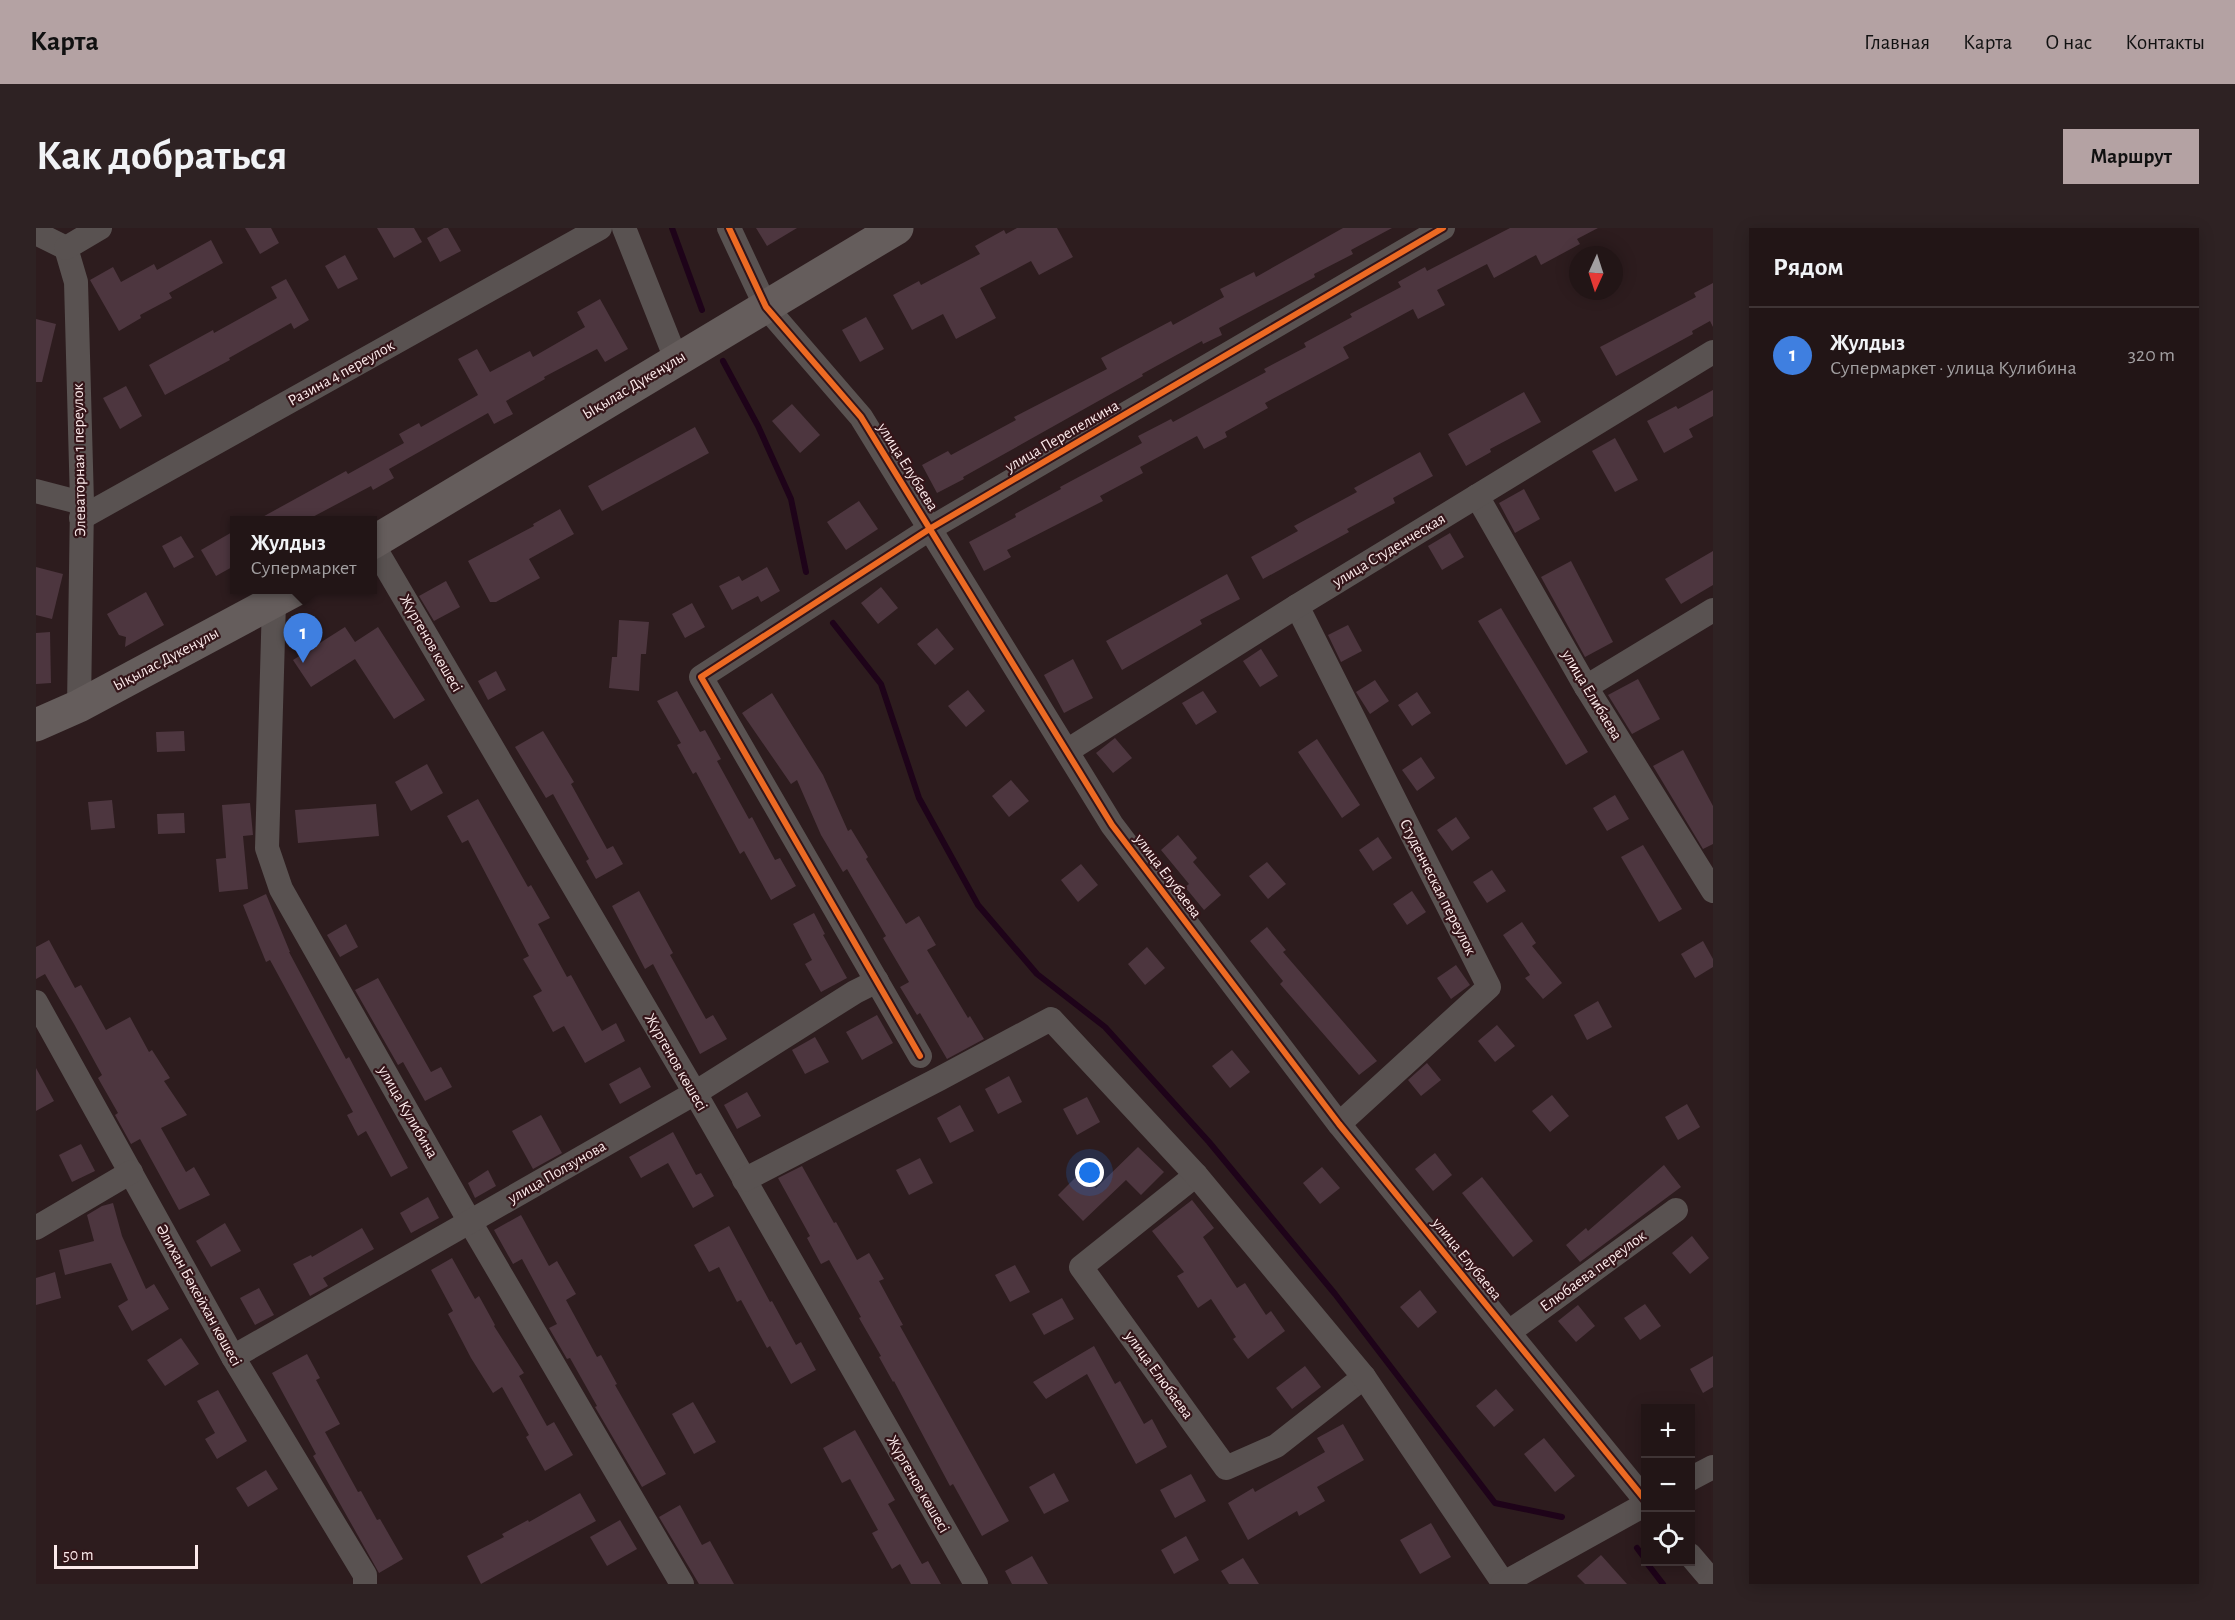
<!DOCTYPE html>
<html lang="ru">
<head>
<meta charset="utf-8">
<style>
	:root { --surface:#221516; --page:#2e2223; --text:#f1f3f6; --muted:#a29fa1; --line:#3f3435; --accent:#b4a2a3 }
	body { margin:0; font-family:"Alegreya Sans",sans-serif; background:var(--page); color:var(--text) }
	.controls { position:absolute; right:18px; bottom:18px; display:grid; overflow:hidden; border-radius:0px; box-shadow:0 3px 15px #0003 }
	.controls button { width:54px; height:54px; display:grid; place-items:center; padding:0; border:0; border-bottom:2px solid var(--line); background:var(--surface); color:var(--text); font:30px sans-serif }
	.compass { position:absolute; left:1533px; top:18px; width:54px; height:54px; border-radius:50%; background:var(--surface); box-shadow:0 3px 15px #0003; rotate:183deg }
	.scale { position:absolute; left:18px; bottom:15px; width:144px; box-sizing:border-box; padding-left:6px; border:3px solid #fceaeb; border-top:0; font-size:16px; line-height:21px; white-space:nowrap; color:#fceaeb; -webkit-text-stroke:4px #341519; paint-order:stroke }
	.you { position:absolute; left:1054px; top:945px; width:21px; height:21px; margin:-15px; border:4px solid #fff; border-radius:50%; background:#1a73e8; box-shadow:0 0 0 9px #1a73e833 }
	.badge { display:grid; place-items:center; width:39px; height:39px; border-radius:50%; background:var(--accent); color:#fff; font-size:20px; font-weight:700 }
	.pin { position:absolute; translate:-50% -50px; filter:drop-shadow(0 2px 3px #0008) }
	.pin::after { content:''; position:absolute; top:32px; width:21px; height:18px; background:inherit; clip-path:polygon(0 0,100% 0,50% 100%) }
	.popup { position:absolute; left:194px; top:288px; width:147px; height:78px; box-sizing:border-box; display:grid; place-content:center; border-radius:0px; background:var(--surface); filter:drop-shadow(0 2px 4px #0005); font-size:20px; white-space:nowrap; color:var(--muted) }
	.popup b { font-size:22px; color:var(--text) }
	.popup::after { content:''; position:absolute; left:50%; top:100%; margin-left:-12px; border:12px solid transparent; border-top-color:var(--surface) }
	.list { margin:0; padding:0; list-style:none }
	h2 { display:flex; justify-content:space-between; align-items:center; height:78px; margin:0; padding:0 24px; font-size:26px }
	h2 small { font-size:20px; font-weight:400; color:var(--muted) }
	.list li { display:grid; grid-template-columns:39px 1fr auto; gap:18px; align-items:center; box-sizing:border-box; height:96px; padding:0 24px; border-top:2px solid var(--line) }
	.list b { display:block; font-size:22px; white-space:nowrap }
	.list p { margin:0; font-size:20px; white-space:nowrap; color:var(--muted) }
	.list em { font-size:20px; font-style:normal; color:var(--muted) }
	.icon { flex:none; width:33px; height:33px; fill:none; stroke:currentColor; stroke-width:2; stroke-linecap:round; stroke-linejoin:round }
	.map { position:relative; flex:none; width:1677px; height:1356px; overflow:hidden; border-radius:0px }
	header { display:flex; align-items:center; gap:36px; box-sizing:border-box; height:84px; padding:0 30px; background:var(--accent); color:#111 }
	header strong { font-size:28px }
	nav { display:flex; gap:33px; margin-inline-start:auto; font-size:21px }
	.intro { display:flex; align-items:center; justify-content:space-between; box-sizing:border-box; height:144px; padding:0 36px }
	h1 { margin:0; font-size:42px }
	.button { padding:15px 27px; border-radius:0px; background:var(--accent); color:#111; font-size:21px; font-weight:700 }
	main { display:flex; gap:36px; padding:0 36px }
	aside { flex:1; background:var(--surface); border-radius:0px; box-shadow:0 3px 15px #0003 }
	.map>svg:first-child { display:block }
	.lines { fill:none; stroke-linecap:round; stroke-linejoin:round }
	.stream { stroke:#1e0319; stroke-width:6 }
	.building { fill:#4d363f }
	.street { stroke:#595251; stroke-width:24 }
	.secondary { stroke:#655d5c; stroke-width:33 }
	.cycleway-casing { stroke:#341519; stroke-width:10 }
	.cycleway { stroke:#ed6a23; stroke-width:6 }
	.labels { text-anchor:middle; dominant-baseline:central; stroke-width:4.5; stroke-linejoin:round; paint-order:stroke }
	.street-label { font-size:16px; fill:#fceaeb; stroke:#341519 }
</style>
</head>
<body>
<header>
<strong>Карта</strong>
<nav><a>Главная</a><a>Карта</a><a>О нас</a><a>Контакты</a></nav>
</header>
<div class="intro"><h1>Как добраться</h1><a class="button">Маршрут</a></div>
<main>
<div class="map">
<svg width="1677" height="1356" viewBox="0 0 1677 1356">
	<rect width="100%" height="100%" fill="#2d1c1e"/>
	<g class="lines">
		<g class="stream">
			<path d="M636,0L666,82"/>
			<path d="M687,133L722,198L755,271L770,344"/>
			<path d="M797,395L845,456L883,570L942,677L1001,746L1069,799L1173,914L1299,1066L1459,1275L1526,1289"/>
			<path d="M1601,1320L1610,1332"/>
			<path d="M1610,1334L1627,1356"/>
		</g>
	</g>
	<g class="building">
		<path d="M209,0H235L243,15L224,26Z"/>
		<path d="M341,0H378L386,14L358,30Z"/>
		<path d="M408,0H412L425,23L404,34L391,10Z"/>
		<path d="M720,0H761L731,18Z"/>
		<path d="M981,0H1021L1037,29L1003,47L995,33L944,60L960,90L920,111L907,86L876,102L857,67L883,53L885,57L944,26L939,18L968,2L970,6Z"/>
		<path d="M1307,0H1356L1315,22L1317,26L1278,46L1279,49L1183,100L1186,107L1167,116L1166,113L1106,146L1107,148L927,249L928,251L901,265L886,237L912,223L915,227L980,192L978,189L1071,141L1065,130L1135,93L1137,97L1188,69L1184,61L1218,44L1220,49Z"/>
		<path d="M1474,0H1562L1541,11L1544,16L1505,37L1500,27L1458,50L1451,36L1401,62L1409,77L1382,91L1377,81L1307,119L1313,130L1229,175L1232,180L1189,204L1191,209L1168,221L1161,208L1104,239L1107,245L1064,268L1067,273L971,322L975,329L948,343L933,314L980,289L979,286L1025,261L1024,259L1106,215L1102,208L1135,191L1137,194L1230,144L1228,141L1270,119L1268,115L1316,89L1314,86L1365,59L1362,54L1389,39L1391,43Z"/>
		<path d="M175,12L187,35L133,65L136,70L104,87L105,90L83,103L54,52L77,39L85,54L118,36L121,42Z"/>
		<path d="M309,27L322,51L302,61L289,38Z"/>
		<path d="M250,51L273,92L258,101L255,95L193,130L194,132L129,167L113,137L177,102L178,105L241,70L235,59Z"/>
		<path d="M1677,55V99L1674,93L1656,103L1657,106L1580,148L1564,119L1660,69L1658,65Z"/>
		<path d="M564,71L592,121L569,134L561,121L508,149L509,151L470,173L477,186L458,196L452,185L353,241L358,250L337,262L335,258L271,292H221L310,243L312,246L368,215L363,206L383,195L385,199L442,167L422,131L441,121L454,144L494,123L497,129L549,99L541,84Z"/>
		<path d="M830,89L848,121L824,134L806,102Z"/>
		<path d="M0,91L20,96L6,154H0Z"/>
		<path d="M90,158L106,188L84,201L67,170Z"/>
		<path d="M1677,162V188L1653,201L1657,209L1628,225L1611,193L1640,178L1642,181Z"/>
		<path d="M1488,164L1505,194L1454,221L1455,224L1430,238L1412,206Z"/>
		<path d="M756,176L784,207L764,225L736,193Z"/>
		<path d="M659,199L673,225L566,283L552,258Z"/>
		<path d="M1579,210L1602,252L1579,264L1556,223Z"/>
		<path d="M1384,224L1397,248L1357,270L1359,275L1311,301L1313,304L1227,351L1215,329L1262,303L1258,298L1321,264L1318,260Z"/>
		<path d="M1488,261L1504,291L1479,305L1463,275Z"/>
		<path d="M823,273L842,301L810,322L791,294Z"/>
		<path d="M524,281L538,306L493,331L504,350L460,374H454L432,333L498,298L497,296Z"/>
		<path d="M198,303V338L180,348L165,322Z"/>
		<path d="M1414,305L1428,329L1406,342L1392,318Z"/>
		<path d="M145,308L158,329L138,340L126,318Z"/>
		<path d="M1677,323V357L1645,376L1629,351Z"/>
		<path d="M1535,333L1577,414L1549,429L1505,349Z"/>
		<path d="M0,339L27,346L16,391L0,387Z"/>
		<path d="M731,339L744,363L725,374L722,368L696,382L683,358L703,348L706,353Z"/>
		<path d="M1191,346L1204,371L1164,392L1166,396L1086,442L1070,413Z"/>
		<path d="M410,353L424,379L398,393L383,368Z"/>
		<path d="M845,359L862,380L842,396L825,375Z"/>
		<path d="M110,364L128,397L89,419L90,409L83,407L71,386Z"/>
		<path d="M656,375L669,399L649,410L636,386Z"/>
		<path d="M1465,380L1552,524L1530,537L1442,393Z"/>
		<path d="M583,392L613,394L610,426H605L603,463L573,460L576,429H581Z"/>
		<path d="M1312,397L1326,423L1305,434L1292,407Z"/>
		<path d="M309,399L319,414L342,399L389,472L358,491L319,431L275,459L257,432Z"/>
		<path d="M901,400L918,421L899,437L881,416Z"/>
		<path d="M14,404L15,455L0,456V405Z"/>
		<path d="M1225,421L1242,448L1224,459L1207,433Z"/>
		<path d="M1037,431L1057,470L1028,485L1008,447Z"/>
		<path d="M460,443L470,462L452,472L442,453Z"/>
		<path d="M1602,451L1624,491L1596,506L1572,467Z"/>
		<path d="M1339,452L1353,473L1334,486L1320,464Z"/>
		<path d="M932,462L949,483L930,499L912,478Z"/>
		<path d="M641,463L664,504L669,502L685,531L681,533L713,591L716,589L739,632L744,630L760,658L735,672L708,623L704,626L660,544L657,546L641,517L645,515L621,473Z"/>
		<path d="M1167,463L1181,484L1160,497L1146,475Z"/>
		<path d="M1381,464L1395,485L1376,498L1362,477Z"/>
		<path d="M736,465L787,547L812,603L815,601L832,629L830,631L870,696L883,688L900,717L891,722L932,790L934,788L948,811L911,831L884,785L881,787L864,759L873,754L847,710L850,708L811,641L807,644L785,607L761,552L755,556L706,485Z"/>
		<path d="M148,503L149,523L121,524L120,504Z"/>
		<path d="M507,503L538,554L535,556L571,621L577,618L587,636L560,651L550,633L553,631L517,566L510,570L479,519Z"/>
		<path d="M1079,510L1096,530L1077,545L1060,525Z"/>
		<path d="M1281,511L1324,577L1306,590L1262,524Z"/>
		<path d="M1647,522L1677,578V616L1667,621L1617,538Z"/>
		<path d="M1385,529L1399,550L1381,563L1366,542Z"/>
		<path d="M391,536L407,565L375,583L359,554Z"/>
		<path d="M975,552L993,573L973,589L956,568Z"/>
		<path d="M1579,567L1593,591L1571,603L1557,580Z"/>
		<path d="M442,571L492,659L495,657L514,690L502,696L531,749L535,747L566,803L580,795L589,813L549,835L528,798L517,804L497,768L506,763L487,731L493,728L432,612L426,615L411,588Z"/>
		<path d="M76,572L79,600L55,602L52,574Z"/>
		<path d="M214,575L217,607L207,608L212,661L183,664L180,631L190,630L186,577Z"/>
		<path d="M340,576L343,608L262,615L259,582Z"/>
		<path d="M148,585L149,605L122,606L121,586Z"/>
		<path d="M1420,589L1434,610L1416,623L1401,602Z"/>
		<path d="M1142,607L1161,630L1157,634L1185,667L1168,682L1149,659L1153,656L1125,622Z"/>
		<path d="M1342,609L1356,630L1337,643L1323,622Z"/>
		<path d="M1607,617L1646,681L1623,694L1585,629Z"/>
		<path d="M1231,634L1250,656L1232,671L1213,648Z"/>
		<path d="M1045,636L1062,657L1042,674L1025,652Z"/>
		<path d="M1456,642L1470,663L1451,675L1437,654Z"/>
		<path d="M603,663L637,725L634,727L670,791L677,787L691,811L664,826L617,736L609,741L576,678Z"/>
		<path d="M1376,663L1390,684L1371,697L1357,676Z"/>
		<path d="M230,666L254,724H253L310,831L313,829L372,940L355,949L330,903L322,908L311,887L317,884L234,732L230,734L221,712L207,677Z"/>
		<path d="M778,685L789,706L787,707L811,750L785,764L769,736L776,732L757,696Z"/>
		<path d="M1486,694L1500,715L1496,718L1526,755L1507,771L1489,750L1494,747L1467,707Z"/>
		<path d="M310,696L322,719L304,729L291,707Z"/>
		<path d="M1231,699L1250,722L1247,724L1341,833L1323,847L1244,756L1247,753L1214,713Z"/>
		<path d="M13,712L39,760L45,757L70,802L94,789L113,824L116,822L134,850L128,853L151,887L125,900L150,944L158,939L174,967L143,982L104,911L95,916L79,887L82,885L62,850L66,847L38,796L9,746L0,751V719Z"/>
		<path d="M1667,713L1677,731V739L1659,750L1645,726Z"/>
		<path d="M1111,719L1129,740L1109,757L1092,736Z"/>
		<path d="M1420,737L1434,757L1415,771L1401,750Z"/>
		<path d="M342,750L395,844L405,839L416,859L389,873L367,834L362,837L319,762Z"/>
		<path d="M1562,773L1576,799L1551,812L1538,787Z"/>
		<path d="M841,787L857,815L826,832L810,804Z"/>
		<path d="M1461,797L1479,818L1459,834L1442,813Z"/>
		<path d="M779,809L793,834L769,846L756,822Z"/>
		<path d="M1196,822L1214,844L1194,860L1176,838Z"/>
		<path d="M1391,835L1405,852L1385,868L1372,852Z"/>
		<path d="M604,839L615,859L584,876L573,856Z"/>
		<path d="M0,840L18,873L0,883Z"/>
		<path d="M973,848L986,874L962,886L949,861Z"/>
		<path d="M711,864L725,888L701,901L688,877Z"/>
		<path d="M1516,867L1533,888L1514,904L1496,883Z"/>
		<path d="M1051,869L1064,894L1041,907L1027,881Z"/>
		<path d="M1651,876L1664,899L1642,912L1629,889Z"/>
		<path d="M924,877L938,903L914,915L901,890Z"/>
		<path d="M505,887L526,925L497,941L476,903Z"/>
		<path d="M637,904L660,947L665,945L678,968L657,980L632,935L605,950L593,929Z"/>
		<path d="M45,916L59,943L36,954L23,927Z"/>
		<path d="M1102,919L1128,944L1105,967L1090,952L1047,993L1022,967L1045,944L1060,960Z"/>
		<path d="M1399,925L1416,947L1397,963L1379,941Z"/>
		<path d="M884,930L897,955L873,967L860,942Z"/>
		<path d="M1628,937L1645,959L1544,1034L1530,1017L1550,1000L1552,1003Z"/>
		<path d="M766,938L798,995L800,994L821,1032L833,1025L848,1051L843,1053L867,1097L864,1098L973,1293L946,1308L917,1256L914,1258L858,1153L857,1154L843,1129L845,1128L823,1090L825,1089L793,1032L785,1036L771,1010L774,1008L742,950Z"/>
		<path d="M1286,939L1304,960L1284,976L1267,955Z"/>
		<path d="M452,942L460,958L439,970L432,955Z"/>
		<path d="M1446,949L1497,1013L1477,1029L1426,965Z"/>
		<path d="M392,969L403,990L375,1005L364,985Z"/>
		<path d="M1156,972L1178,1000L1167,1009L1201,1060L1209,1055L1230,1087L1235,1083L1249,1103L1212,1131L1197,1111L1200,1109L1175,1071L1162,1080L1141,1048L1148,1044L1116,1003Z"/>
		<path d="M77,975L86,1008L110,1061L118,1056L133,1081L96,1103L82,1078L92,1072L75,1035L29,1047L23,1022L58,1013L51,987L66,978Z"/>
		<path d="M485,987L513,1038L521,1033L540,1066L530,1072L561,1129L565,1127L581,1156L579,1157L630,1246L606,1259L559,1179L561,1178L534,1130L531,1131L513,1100L521,1096L486,1031L477,1036L458,1002Z"/>
		<path d="M189,995L205,1023L175,1039L160,1013Z"/>
		<path d="M693,998L734,1074L736,1073L760,1117L765,1114L780,1142L755,1156L734,1118L731,1120L705,1072L701,1074L683,1039L673,1044L658,1017Z"/>
		<path d="M326,1000L338,1021L287,1050L292,1058L274,1068L257,1036L275,1027L276,1029Z"/>
		<path d="M1656,1008L1673,1030L1654,1046L1636,1025Z"/>
		<path d="M416,1030L439,1071L443,1068L459,1097L458,1098L488,1145L483,1148L511,1198L518,1194L537,1227L509,1243L490,1209L493,1207L466,1159L457,1165L435,1130L412,1086L417,1083L395,1042Z"/>
		<path d="M979,1037L994,1064L974,1074L959,1047Z"/>
		<path d="M19,1044L25,1070L0,1077V1050Z"/>
		<path d="M223,1060L238,1087L219,1097L204,1070Z"/>
		<path d="M1384,1062L1401,1084L1382,1100L1364,1079Z"/>
		<path d="M1026,1070L1038,1091L1008,1107L996,1086Z"/>
		<path d="M1609,1076L1625,1098L1604,1112L1588,1090Z"/>
		<path d="M1542,1077L1559,1098L1540,1114L1522,1093Z"/>
		<path d="M145,1110L163,1136L129,1158L111,1132Z"/>
		<path d="M1058,1118L1079,1156L1084,1153L1108,1196L1116,1191L1131,1219L1100,1236L1051,1146L1010,1171L997,1154Z"/>
		<path d="M271,1126L284,1150L280,1152L304,1196L289,1204L322,1264L325,1263L341,1292L344,1291L367,1331L343,1345L277,1228L280,1226L236,1145Z"/>
		<path d="M1677,1128V1159L1667,1165L1654,1141Z"/>
		<path d="M1269,1138L1285,1159L1256,1181L1240,1160Z"/>
		<path d="M1460,1161L1478,1182L1458,1199L1440,1178Z"/>
		<path d="M182,1162L211,1213L181,1231L169,1211L179,1205L161,1173Z"/>
		<path d="M657,1174L680,1214L658,1226L636,1186Z"/>
		<path d="M1307,1196L1328,1232L1281,1259L1289,1273L1263,1288L1261,1283L1212,1312L1192,1275L1217,1260L1219,1264L1289,1224L1281,1210Z"/>
		<path d="M819,1202L859,1272L852,1276L886,1336L892,1333L905,1356H875L864,1336L856,1341L836,1305L842,1302L814,1251L806,1255L787,1220Z"/>
		<path d="M1508,1210L1539,1248L1519,1264L1488,1226Z"/>
		<path d="M230,1242L242,1261L212,1279L200,1260Z"/>
		<path d="M1018,1245L1033,1273L1008,1286L993,1259Z"/>
		<path d="M1155,1246L1170,1273L1139,1290L1124,1262Z"/>
		<path d="M544,1265L560,1293L445,1356L431,1328L468,1309L466,1306L492,1292L493,1294Z"/>
		<path d="M644,1277L666,1317L674,1313L698,1356H663L623,1289Z"/>
		<path d="M584,1292L601,1321L571,1338L554,1309Z"/>
		<path d="M1395,1295L1415,1329L1384,1346L1364,1312Z"/>
		<path d="M1150,1308L1163,1332L1138,1346L1125,1322Z"/>
		<path d="M1565,1327L1591,1356H1549L1541,1348Z"/>
		<path d="M996,1328L1012,1356H976L969,1343Z"/>
		<path d="M1207,1330L1223,1356H1193L1185,1343Z"/>
	</g>
	<g class="lines">
		<g class="street">
			<path d="M588,0L640,131"/>
			<path d="M693,0L730,79L825,189L1076,597L1303,896L1610,1273"/>
			<path d="M0,5L30,20L40,54L46,275L43,478"/>
			<path d="M30,20L64,0"/>
			<path d="M0,263L46,275"/>
			<path d="M1441,268L1550,459L1677,663"/>
			<path d="M45,290L564,0"/>
			<path d="M336,315L659,865L940,1356"/>
			<path d="M238,374L231,620L245,661L434,994L646,1356"/>
			<path d="M1261,378L1453,759L1303,896"/>
			<path d="M1550,459L1677,382"/>
			<path d="M1031,523L1261,378L1677,124"/>
			<path d="M0,774L197,1129L329,1347V1356"/>
			<path d="M884,828L665,449L895,300L1407,0"/>
			<path d="M1160,947L1045,1039L1190,1240L1240,1218L1328,1149"/>
			<path d="M708,952L903,851L1015,791L1160,947L1328,1149L1468,1356"/>
			<path d="M0,1000L95,944"/>
			<path d="M1473,1104L1640,982"/>
			<path d="M197,1129L659,865L819,764L841,753"/>
			<path d="M1654,1251L1677,1239"/>
			<path d="M1654,1327L1677,1354"/>
			<path d="M1466,1356L1610,1276"/>
		</g>
		<g class="secondary">
			<path d="M336,315L861,0"/>
			<path d="M0,497L43,478L259,362"/>
		</g>
		<defs>
			<g id="cycleway">
				<path d="M693,0L730,79L825,189L1076,597L1303,896L1610,1273"/>
				<path d="M884,828L665,449L895,300L1407,0"/>
			</g>
		</defs>
		<use href="#cycleway" class="cycleway-casing"/>
		<use href="#cycleway" class="cycleway"/>
	</g>
	<g class="labels">
		<g class="street-label">
			<text transform="translate(305 145) rotate(-29)">Разина 4 переулок</text>
			<text transform="translate(598 157) rotate(-31)">Ықылас Дүкенұлы</text>
			<text transform="translate(1026 208) rotate(-30)">улица Перепелкина</text>
			<text transform="translate(43 232) rotate(-91)">Элеваторная 1 переулок</text>
			<text transform="translate(872 239) rotate(58)">улица Елубаева</text>
			<text transform="translate(1353 322) rotate(-31)">улица Студенческая</text>
			<text transform="translate(395 415) rotate(60)">Жүргенов көшесі</text>
			<text transform="translate(130 431) rotate(-28)">Ықылас Дүкенұлы</text>
			<text transform="translate(1556 467) rotate(59)">улица Елибаева</text>
			<text transform="translate(1132 648) rotate(53)">улица Елубаева</text>
			<text transform="translate(1402 659) rotate(63)">Студенческая переулок</text>
			<text transform="translate(640 834) rotate(60)">Жүргенов көшесі</text>
			<text transform="translate(372 884) rotate(60)">улица Кулибина</text>
			<text transform="translate(521 944) rotate(-30)">улица Ползунова</text>
			<text transform="translate(1431 1031) rotate(51)">улица Елубаева</text>
			<text transform="translate(1557 1043) rotate(-36)">Елюбаева переулок</text>
			<text transform="translate(163 1067) rotate(61)">Әлихан Бөкейхан көшесі</text>
			<text transform="translate(1123 1147) rotate(54)">улица Елюбаева</text>
			<text transform="translate(882 1256) rotate(60)">Жүргенов көшесі</text>
		</g>
	</g>
</svg>
<div class="controls">
<button>+</button>
<button>−</button>
<button><svg class="icon" aria-label="locate" viewBox="0 0 24 24"><circle cx="12" cy="12" r="6"/><path d="M12 2v4M12 18v4M2 12h4M18 12h4"/></svg></button>
</div>
<svg class="compass" viewBox="-18 -18 36 36"><path d="M0-13l5 13h-10z" fill="#e53935"/><path d="M0 13l5-13h-10z" fill="#a29fa1"/></svg>
<div class="scale">50 m</div>
<div class="you"></div>
<div class="pin badge" style="left:267px;top:435px;background:#3f7fe0">1</div>
<div class="popup"><b>Жулдыз</b>Супермаркет</div>
</div>
<aside>
<h2>Рядом<small></small></h2>
<ul class="list">
<li><span class="badge" style="background:#3f7fe0">1</span><div><b>Жулдыз</b><p>Супермаркет · улица Кулибина</p></div><em>320 m</em></li>
</ul>
</aside>
</main>
</body>
</html>
